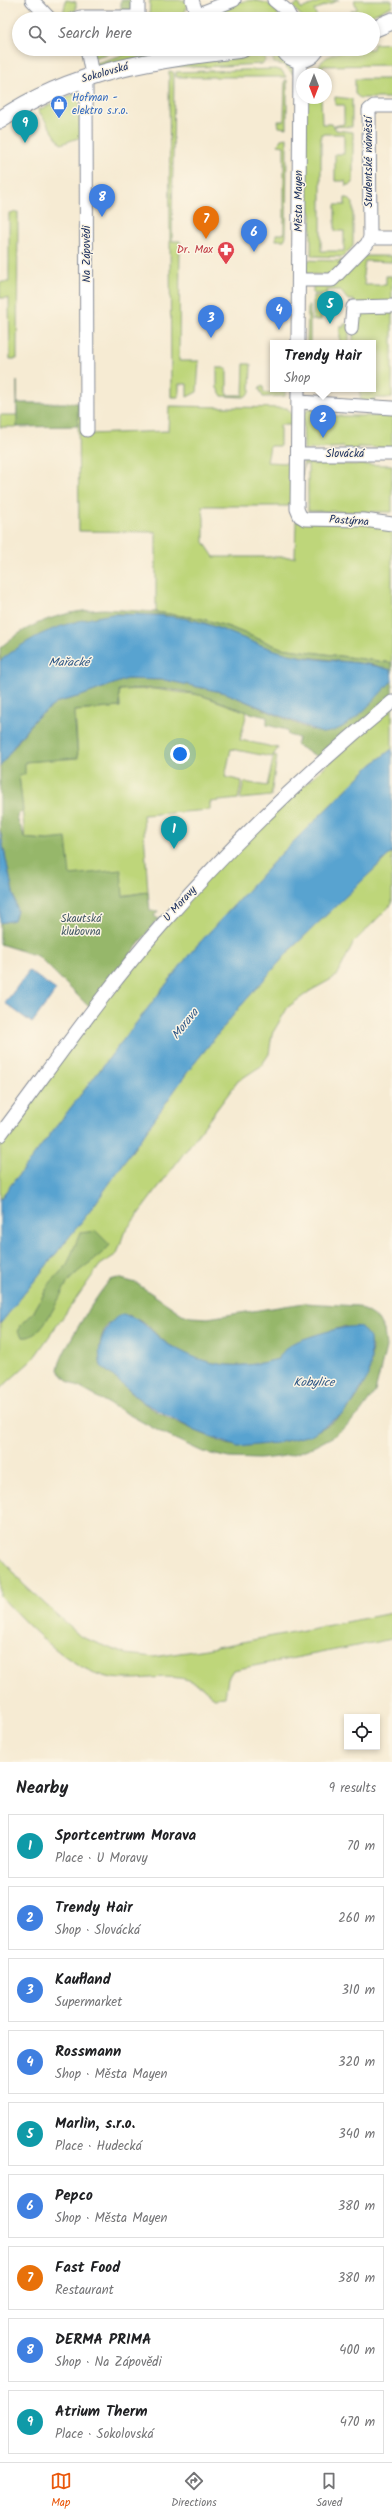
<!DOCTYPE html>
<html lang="en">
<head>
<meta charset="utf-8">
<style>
	:root { --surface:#fff; --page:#f6f6f6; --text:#202124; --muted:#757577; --line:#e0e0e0; --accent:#ea580c }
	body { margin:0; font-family:Kalam,sans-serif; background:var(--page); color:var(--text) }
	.controls { position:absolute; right:12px; bottom:12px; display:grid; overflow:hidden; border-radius:0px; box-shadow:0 2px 6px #0003 }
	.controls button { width:36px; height:36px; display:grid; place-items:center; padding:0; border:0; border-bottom:1px solid var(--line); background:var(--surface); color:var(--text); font:20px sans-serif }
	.compass { position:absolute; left:296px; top:68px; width:36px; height:36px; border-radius:50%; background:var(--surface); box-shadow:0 2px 6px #0003; rotate:180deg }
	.you { position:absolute; left:180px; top:754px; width:14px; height:14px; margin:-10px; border:3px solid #fff; border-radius:50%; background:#1a73e8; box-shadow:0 0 0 6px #1a73e833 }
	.badge { display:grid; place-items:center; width:26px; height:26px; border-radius:50%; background:var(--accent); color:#fff; font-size:13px; font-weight:700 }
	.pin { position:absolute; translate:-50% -33px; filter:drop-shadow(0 1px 2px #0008) }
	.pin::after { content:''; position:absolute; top:21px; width:14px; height:12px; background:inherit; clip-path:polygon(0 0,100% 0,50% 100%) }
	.popup { position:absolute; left:270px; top:340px; width:106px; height:52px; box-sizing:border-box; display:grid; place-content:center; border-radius:0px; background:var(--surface); filter:drop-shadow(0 1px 3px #0005); font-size:13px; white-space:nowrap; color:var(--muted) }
	.popup b { font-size:15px; color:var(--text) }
	.popup::after { content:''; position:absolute; left:50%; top:100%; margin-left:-8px; border:8px solid transparent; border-top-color:var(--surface) }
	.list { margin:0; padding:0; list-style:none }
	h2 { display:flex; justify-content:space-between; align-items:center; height:52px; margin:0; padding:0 16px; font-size:17px }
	h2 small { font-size:13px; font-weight:400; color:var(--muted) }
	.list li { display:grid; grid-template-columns:26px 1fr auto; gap:12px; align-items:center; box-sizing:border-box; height:64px; margin:0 8px 8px; padding:0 8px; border:1px solid var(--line); border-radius:0px }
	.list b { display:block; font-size:15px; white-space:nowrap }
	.list p { margin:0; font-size:13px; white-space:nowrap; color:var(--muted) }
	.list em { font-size:13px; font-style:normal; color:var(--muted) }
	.icon { flex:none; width:22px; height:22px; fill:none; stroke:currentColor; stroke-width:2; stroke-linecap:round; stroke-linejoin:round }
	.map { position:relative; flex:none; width:392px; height:1762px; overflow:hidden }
	.search { position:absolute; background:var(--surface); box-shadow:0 2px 6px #0003; left:12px; right:12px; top:12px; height:44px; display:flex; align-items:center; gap:10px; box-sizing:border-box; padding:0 14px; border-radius:22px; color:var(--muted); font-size:15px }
	.sheet { height:700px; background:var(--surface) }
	nav { display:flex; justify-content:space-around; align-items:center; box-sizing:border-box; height:56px; border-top:1px solid var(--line); background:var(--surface); font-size:11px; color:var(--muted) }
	nav a { display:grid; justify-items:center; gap:2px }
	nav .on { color:var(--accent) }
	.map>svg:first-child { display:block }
	.green { fill:#bed67a; stroke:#6c826c }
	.forest { fill:#96b76a; stroke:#587364; fill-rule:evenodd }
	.water { fill:#58a3d0; stroke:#3a6997 }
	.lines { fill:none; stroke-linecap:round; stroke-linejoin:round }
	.minor-casing { stroke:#888d98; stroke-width:15 }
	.major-casing { stroke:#888d98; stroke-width:19 }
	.minor { stroke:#fff; stroke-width:13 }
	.major { stroke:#fff; stroke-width:17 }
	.labels { text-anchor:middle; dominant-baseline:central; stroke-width:3; stroke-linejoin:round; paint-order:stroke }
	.street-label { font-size:11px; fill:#1b2f5e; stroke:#fcf5e5 }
	.shop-label { font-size:11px; fill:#366cbe; stroke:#fcf5e5; text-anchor:start }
	.health-label { font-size:11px; fill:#be3a42; stroke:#fcf5e5; text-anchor:end }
	.park-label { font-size:11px; fill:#445965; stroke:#fcf5e5 }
	.water-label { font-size:12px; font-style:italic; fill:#305886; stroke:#fcf5e5 }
</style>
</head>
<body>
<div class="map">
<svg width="392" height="1762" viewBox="0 0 392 1762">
	<rect width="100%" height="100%" fill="#fcf5e5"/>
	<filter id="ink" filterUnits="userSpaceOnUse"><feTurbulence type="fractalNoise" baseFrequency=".025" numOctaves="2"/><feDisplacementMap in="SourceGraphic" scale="8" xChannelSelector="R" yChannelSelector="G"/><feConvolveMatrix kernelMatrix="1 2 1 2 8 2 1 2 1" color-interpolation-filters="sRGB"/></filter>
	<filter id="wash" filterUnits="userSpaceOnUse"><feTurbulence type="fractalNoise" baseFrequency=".012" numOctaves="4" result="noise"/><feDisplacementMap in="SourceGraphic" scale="16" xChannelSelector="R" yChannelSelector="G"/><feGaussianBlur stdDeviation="0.9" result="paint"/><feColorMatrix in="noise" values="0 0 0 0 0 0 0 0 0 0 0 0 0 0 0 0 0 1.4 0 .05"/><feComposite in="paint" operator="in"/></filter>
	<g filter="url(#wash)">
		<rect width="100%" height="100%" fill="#f6ebd3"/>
		<g class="green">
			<path d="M66,0L76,2V11L69,17L62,19Z"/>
			<path d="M150,0H187C190,22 164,19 149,19Z"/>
			<path d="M253,0L267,3L279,13L275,19H197L240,2Z"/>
			<path d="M324,0H339L314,10L318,19H304L293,7L298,3L301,9Z"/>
			<path d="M354,0H392V6L364,19H330L357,9Z"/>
			<path d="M392,43V98H360L355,94V79H390V65L322,66L321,74H317C318,50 354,49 373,49L374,44Z"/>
			<path d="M90,49H123L92,58Z"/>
			<path d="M155,49H199L95,68L93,64L133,52Z"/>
			<path d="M272,53C282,53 292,63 293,74L284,65L274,63Z"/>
			<path d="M265,54V61L262,64L202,67L169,66L232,56Z"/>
			<path d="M276,69L282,71L286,77H176V72Z"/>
			<path d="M169,71L173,72L174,74L172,241H180L179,361H199L197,392L187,397V384H179V397H171Z"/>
			<path d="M285,80H287V128L279,127L278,121H284Z"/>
			<path d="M79,92L81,137L61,144L38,110Z"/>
			<path d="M335,97L352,99V127L334,126L344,124V105H335Z"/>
			<path d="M305,98H321L322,124H332L336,130L353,132V183L346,186L345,181H335V154H344V134H321V251H344V231H335V205H345V198H348L353,203V246L343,257L313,256L311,254V214L303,197Z"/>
			<path d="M287,138L286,236L284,240H276V234H284V146L278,145L281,139Z"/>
			<path d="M18,212L17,359H10L9,298H0V282H9V213Z"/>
			<path d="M362,256H392V262L365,261L363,274L365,285H386V276H392V398H374V405L361,401L359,389H373V343H353L354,300H348L340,290H327L326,294H313V285Z"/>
			<path d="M303,260L345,261L332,275L304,274Z"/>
			<rect x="313" y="296" width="8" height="24"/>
			<path d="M308,305H310V343H307Z"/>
			<path d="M344,324H349V343H340V327H344Z"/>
			<path d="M244,364H251L250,393L244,397L222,396L217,388V368H227V395H243Z"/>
			<path d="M17,381L18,427H0V415H17Z"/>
			<path d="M263,386L264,393L283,392L285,389V396L263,397L259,388Z"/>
			<path d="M78,403H82L89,434L168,431L169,406L287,408L292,414L293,425H280V446H270L267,462L286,463L293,460V500L288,506H202L204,518V542L214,557H295L296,521L363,522L392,527V663L281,648L229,627L203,619L156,612V532L79,531Z"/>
			<path d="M319,407V416H392V448L357,447V449H345L344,447L304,450L303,416L308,409Z"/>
			<path d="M311,458V464L392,465V512L308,511V464L304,465L302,475L304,459Z"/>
			<path d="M153,689L200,695L247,712L240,740L278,748L272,757L231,749L225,777L242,781L238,799L210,802V810L143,815L148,892L113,897L70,875L46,840L25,839L19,775L24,762L78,757L75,711L120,707L119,690Z"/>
			<path d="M392,705V749L371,765L280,855L192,951L0,1199V1138L133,963L226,857Z"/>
			<path d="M274,755L277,756L271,796L240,799L244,782L267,786Z"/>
			<path d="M392,852V904L353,943L337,976L310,991L288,1007L272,1034L269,1054L261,1066L238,1081L124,1233L117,1254L100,1265L33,1359L0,1389V1324L90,1211L189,1070L239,1008L291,949Z"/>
			<path d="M0,1556L23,1584L81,1637L125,1654L154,1657L206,1649L392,1613V1639L233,1670L228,1678L225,1697L213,1698C184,1659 139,1690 97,1674C59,1659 27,1624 0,1596Z"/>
		</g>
		<g class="forest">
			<path d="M121,0H133L131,11L121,13Z"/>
			<path d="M17,403H78V426L17,427Z"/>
			<path d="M104,609L156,612L203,619L229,627L281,648L392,663V673L390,670L374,665L289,655L247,641L205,623L159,615L113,614L0,661V648C30,621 65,611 104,609Z"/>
			<path d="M127,679L165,680L226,693L311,730L342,727L364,709L392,681V699L318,757L296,745L299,738L288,735L287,730L267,725V717C245,713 224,702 203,696C176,688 146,687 119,690L120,707L74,711L78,758L25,762V774L19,775L23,810L17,816C18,825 23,828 24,838L47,840L66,838L70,875L121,870L123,896L148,892L150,911H158L154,916L162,921H156L90,1008L38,956L0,944V923L14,920L17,911L0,831V766L35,719L58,702L81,696Z"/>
			<path d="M96,1231L110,1245C99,1259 75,1270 66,1285C59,1297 41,1341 23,1337L18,1332L21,1325L33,1313L50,1283L67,1265L80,1233Z"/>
			<path d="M118,1278L136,1283L182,1314L191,1317L208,1318L304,1303L358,1306L378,1319L384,1330L386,1347L375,1392L360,1413L351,1422L334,1436L315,1446L294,1454L279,1457L259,1459L229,1458L203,1452L164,1434L68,1381L58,1370C59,1354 98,1293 110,1280ZM128,1315C134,1318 142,1321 147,1325C153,1330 158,1337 165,1342C200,1366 237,1371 278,1359C292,1337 322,1335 345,1326L372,1346C369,1412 320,1441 259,1444C245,1444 235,1448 221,1442C195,1430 166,1419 142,1402C128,1391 116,1377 101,1366C98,1354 99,1330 111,1322C116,1319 123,1317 128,1315Z"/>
		</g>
		<g class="water">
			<path d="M113,614C143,615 177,614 206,624C234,633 260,647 289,654C322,663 358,659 391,670L392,681C374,699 350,732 322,733L226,693L165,680L127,679L81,696L58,702L35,719L16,743L0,767V661C37,631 66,622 113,614Z"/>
			<path d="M392,749V852L291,949L239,1008L189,1070L90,1211L0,1324V1199L192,951L280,855L371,765Z"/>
			<path d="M0,831L17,911L14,920L0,923Z"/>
			<path d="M29,971L56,990L32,1023L5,1003Z"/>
			<path d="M119,1315C137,1314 149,1329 162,1340C167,1345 174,1347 181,1351C213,1368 243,1369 278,1359C282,1353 286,1347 293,1343C308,1337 346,1324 361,1327L370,1338L371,1359L369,1375L353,1402L344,1413L311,1435L276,1443L238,1447L196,1431L143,1402L101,1366C96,1346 103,1328 119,1315Z"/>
		</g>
	</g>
	<g filter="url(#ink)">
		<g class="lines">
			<defs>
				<g id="minor">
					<path d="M32,0L50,19"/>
					<path d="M192,0L197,15"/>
					<path d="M274,0L286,10L291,19"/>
					<path d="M74,19L80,17H135L138,14V0"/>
					<path d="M186,19L234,0"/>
					<path d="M87,49L92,75"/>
					<path d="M83,78L86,87L87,430"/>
					<path d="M370,238H392"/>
					<path d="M299,280H332L367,244L370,238L369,110L374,106H392"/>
					<path d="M351,329L353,307L392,306"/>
					<path d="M298,343L300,59"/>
					<path d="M298,389L297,509L300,516L305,519L364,520L392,524"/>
					<path d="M299,402L392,408"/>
					<path d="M298,454H392"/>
					<path d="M0,1135C54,1063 106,988 166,920C235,841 310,769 392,702"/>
				</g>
				<g id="major">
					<path d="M373,29L392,21"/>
					<path d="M284,49C292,62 308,62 316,49"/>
					<path d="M0,120C73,70 157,59 242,49"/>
				</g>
			</defs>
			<use href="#minor" class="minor-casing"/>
			<use href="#major" class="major-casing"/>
			<use href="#minor" class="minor"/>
			<use href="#major" class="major"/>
		</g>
	</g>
	<defs>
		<symbol id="shop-pin" viewBox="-11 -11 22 30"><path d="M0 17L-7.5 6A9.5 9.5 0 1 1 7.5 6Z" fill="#3f7fe0" stroke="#fcf5e5"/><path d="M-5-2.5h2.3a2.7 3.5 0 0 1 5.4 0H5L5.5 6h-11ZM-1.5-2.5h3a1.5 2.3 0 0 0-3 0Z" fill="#fff"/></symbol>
		<symbol id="pharmacy-pin" viewBox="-11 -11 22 30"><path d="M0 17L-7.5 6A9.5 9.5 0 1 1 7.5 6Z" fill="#e0444e" stroke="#fcf5e5"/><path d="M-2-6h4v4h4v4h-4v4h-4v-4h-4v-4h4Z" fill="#fff"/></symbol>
	</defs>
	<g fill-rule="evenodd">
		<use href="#shop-pin" x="49" y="94" width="20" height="27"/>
		<use href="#pharmacy-pin" x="216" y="240" width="20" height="27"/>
	</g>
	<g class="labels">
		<g class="street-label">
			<text transform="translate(105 73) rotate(-16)">Sokolovská</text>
			<text transform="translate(369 162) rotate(-90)">Studentské náměstí</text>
			<text transform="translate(299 201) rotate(-90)">Města Mayen</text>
			<text transform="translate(87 254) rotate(-90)">Na Zápovědi</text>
			<text x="345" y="454">Slovácká</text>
			<text transform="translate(349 521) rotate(4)">Pastýrna</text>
			<text transform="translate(180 904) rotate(-48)">U Moravy</text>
		</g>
		<g class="shop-label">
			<text x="72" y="98">Hofman -<tspan x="72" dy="13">elektro s.r.o.</tspan></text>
		</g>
		<g class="health-label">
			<text x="213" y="250">Dr. Max</text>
		</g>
		<g class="park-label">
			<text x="81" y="919">Skautská<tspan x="81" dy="13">klubovna</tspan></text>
		</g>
		<g class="water-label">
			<text x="69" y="662">Mařacké</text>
			<text transform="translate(185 1024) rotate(-52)">Morava</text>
			<text x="314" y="1382">Kobylice</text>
		</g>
	</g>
</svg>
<div class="controls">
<button><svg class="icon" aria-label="locate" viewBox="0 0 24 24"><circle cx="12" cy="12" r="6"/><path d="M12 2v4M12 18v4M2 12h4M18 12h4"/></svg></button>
</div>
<svg class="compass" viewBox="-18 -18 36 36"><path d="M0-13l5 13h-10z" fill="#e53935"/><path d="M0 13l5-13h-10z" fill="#757577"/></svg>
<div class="you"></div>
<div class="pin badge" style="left:174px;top:849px;background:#0f9aa8">1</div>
<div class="pin badge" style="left:323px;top:438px;background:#3f7fe0">2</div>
<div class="popup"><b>Trendy Hair</b>Shop</div>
<div class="pin badge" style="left:211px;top:338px;background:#3f7fe0">3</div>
<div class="pin badge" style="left:279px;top:330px;background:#3f7fe0">4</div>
<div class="pin badge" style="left:330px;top:324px;background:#0f9aa8">5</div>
<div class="pin badge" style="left:254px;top:252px;background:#3f7fe0">6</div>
<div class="pin badge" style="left:206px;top:239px;background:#e8710a">7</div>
<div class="pin badge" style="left:102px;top:217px;background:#3f7fe0">8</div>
<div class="pin badge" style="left:25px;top:143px;background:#0f9aa8">9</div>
<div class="search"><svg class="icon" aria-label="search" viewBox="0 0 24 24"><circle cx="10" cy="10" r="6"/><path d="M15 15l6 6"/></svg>Search here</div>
</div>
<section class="sheet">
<h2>Nearby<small>9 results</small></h2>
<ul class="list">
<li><span class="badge" style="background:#0f9aa8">1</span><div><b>Sportcentrum Morava</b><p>Place · U Moravy</p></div><em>70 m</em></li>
<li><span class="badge" style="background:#3f7fe0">2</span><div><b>Trendy Hair</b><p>Shop · Slovácká</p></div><em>260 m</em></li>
<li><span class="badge" style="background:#3f7fe0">3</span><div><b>Kaufland</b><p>Supermarket</p></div><em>310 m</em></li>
<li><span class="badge" style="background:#3f7fe0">4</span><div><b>Rossmann</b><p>Shop · Města Mayen</p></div><em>320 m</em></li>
<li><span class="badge" style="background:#0f9aa8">5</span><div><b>Marlin, s.r.o.</b><p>Place · Hudecká</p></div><em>340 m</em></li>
<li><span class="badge" style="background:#3f7fe0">6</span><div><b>Pepco</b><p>Shop · Města Mayen</p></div><em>380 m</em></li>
<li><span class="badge" style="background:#e8710a">7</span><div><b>Fast Food</b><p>Restaurant</p></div><em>380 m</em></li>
<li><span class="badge" style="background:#3f7fe0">8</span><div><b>DERMA PRIMA</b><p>Shop · Na Zápovědi</p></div><em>400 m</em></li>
<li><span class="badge" style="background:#0f9aa8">9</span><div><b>Atrium Therm</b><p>Place · Sokolovská</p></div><em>470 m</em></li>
</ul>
</section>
<nav>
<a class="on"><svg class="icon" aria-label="map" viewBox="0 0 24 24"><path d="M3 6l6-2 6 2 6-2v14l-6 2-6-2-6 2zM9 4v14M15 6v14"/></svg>Map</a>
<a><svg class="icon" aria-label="directions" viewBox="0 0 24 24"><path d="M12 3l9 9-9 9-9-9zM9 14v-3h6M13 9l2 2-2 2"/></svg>Directions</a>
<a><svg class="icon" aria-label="saved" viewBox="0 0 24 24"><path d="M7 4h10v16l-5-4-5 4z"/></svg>Saved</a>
</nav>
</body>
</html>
